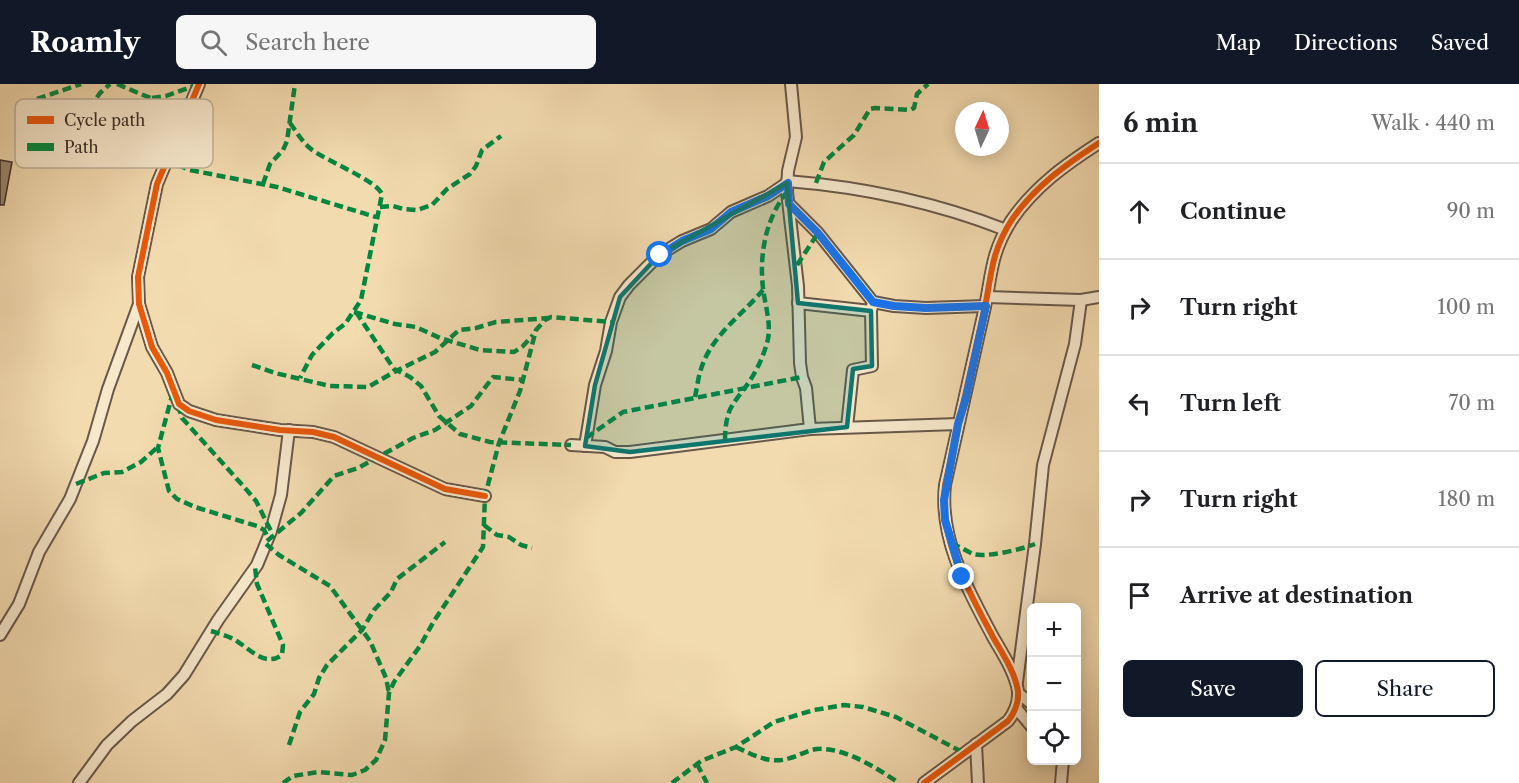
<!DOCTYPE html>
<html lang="en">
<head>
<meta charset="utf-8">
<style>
	:root { --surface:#fff; --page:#f6f6f6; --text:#202124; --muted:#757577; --line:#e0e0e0; --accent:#111827 }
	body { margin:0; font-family:"Libre Caslon Text",serif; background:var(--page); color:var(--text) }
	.controls { position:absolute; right:18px; bottom:18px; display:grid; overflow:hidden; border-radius:9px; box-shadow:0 3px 15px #0003 }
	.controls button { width:54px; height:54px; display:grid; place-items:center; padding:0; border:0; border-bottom:2px solid var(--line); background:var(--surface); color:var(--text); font:30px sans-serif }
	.compass { position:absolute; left:955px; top:18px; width:54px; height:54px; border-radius:50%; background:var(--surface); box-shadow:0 3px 15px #0003; rotate:4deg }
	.stop { position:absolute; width:18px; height:18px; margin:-14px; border:4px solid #1a73e8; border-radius:50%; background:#fff }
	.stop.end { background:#1a73e8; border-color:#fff; box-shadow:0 2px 6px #0008 }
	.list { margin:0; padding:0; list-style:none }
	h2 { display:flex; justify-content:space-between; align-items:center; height:78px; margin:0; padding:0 24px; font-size:26px }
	h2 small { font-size:20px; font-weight:400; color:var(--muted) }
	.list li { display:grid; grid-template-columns:39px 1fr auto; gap:18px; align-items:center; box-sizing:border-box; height:96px; padding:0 24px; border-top:2px solid var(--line) }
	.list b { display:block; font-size:22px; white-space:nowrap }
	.list em { font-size:20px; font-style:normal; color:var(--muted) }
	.actions { display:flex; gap:12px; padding:18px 24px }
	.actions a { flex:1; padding:14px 0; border:2px solid var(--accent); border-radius:9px; text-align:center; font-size:21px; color:var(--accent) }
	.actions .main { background:var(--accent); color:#fff }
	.icon { flex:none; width:33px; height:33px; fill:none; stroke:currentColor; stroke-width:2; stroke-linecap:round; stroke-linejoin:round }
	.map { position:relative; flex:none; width:1099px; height:699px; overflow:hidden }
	header { display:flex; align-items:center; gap:36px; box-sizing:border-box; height:84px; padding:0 30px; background:var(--accent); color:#fff }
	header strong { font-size:28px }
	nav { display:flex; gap:33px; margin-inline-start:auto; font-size:21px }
	.search { width:420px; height:54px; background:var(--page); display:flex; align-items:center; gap:15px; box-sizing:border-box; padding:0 21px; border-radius:9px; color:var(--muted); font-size:22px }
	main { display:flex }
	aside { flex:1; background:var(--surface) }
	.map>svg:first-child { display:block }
	.building { fill:#9a876e; stroke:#392d27; stroke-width:1.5 }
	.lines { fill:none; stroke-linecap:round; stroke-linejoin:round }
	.minor-casing { stroke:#685849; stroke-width:14 }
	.minor { stroke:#f7e8cc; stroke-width:10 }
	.quiet { stroke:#00873e; stroke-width:4.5; stroke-dasharray:9 4.5; stroke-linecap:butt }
	.cycleway-casing { stroke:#f7e8cc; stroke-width:10 }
	.cycleway { stroke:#e8590c; stroke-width:6 }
	.route { stroke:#1a73e8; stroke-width:8 }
	.marked { fill:#0f766e; fill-opacity:0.2; stroke:#0f766e; stroke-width:4.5; stroke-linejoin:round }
	.key { fill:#f7e8cc; stroke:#beb09a; stroke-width:1.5 }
	.key-label { font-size:16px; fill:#392d27 }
</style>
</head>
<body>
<header>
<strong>Roamly</strong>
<div class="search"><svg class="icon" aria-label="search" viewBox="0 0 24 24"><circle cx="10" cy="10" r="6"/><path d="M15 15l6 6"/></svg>Search here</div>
<nav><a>Map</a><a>Directions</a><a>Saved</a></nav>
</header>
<main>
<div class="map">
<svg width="1099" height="699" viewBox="0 0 1099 699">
	<rect width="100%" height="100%" fill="#f3dbb0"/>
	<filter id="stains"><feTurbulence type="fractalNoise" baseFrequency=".00333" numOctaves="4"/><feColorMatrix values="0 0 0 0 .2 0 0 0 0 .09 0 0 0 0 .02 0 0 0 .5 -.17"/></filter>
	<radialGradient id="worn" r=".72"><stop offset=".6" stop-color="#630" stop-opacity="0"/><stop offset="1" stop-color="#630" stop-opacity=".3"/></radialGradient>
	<path class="building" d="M0,76L12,78L4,121H0Z"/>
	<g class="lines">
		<defs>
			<g id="minor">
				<path d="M199,0L157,100L138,193L139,220L152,263L167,289L179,320L189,327L216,336L280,346L313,348L334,353L445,405L485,412"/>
				<path d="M791,0L796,53L788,87L787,108L798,202L800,279L802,293L806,304L810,345"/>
				<path d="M787,97C863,103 935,118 1006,146"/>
				<path d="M789,120L818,149L873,218L894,222L926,224L985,222"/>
				<path d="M987,213L1081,216L1099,213"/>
				<path d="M798,219L871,227"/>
				<path d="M847,343L853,286L872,282L871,227L873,218"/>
				<path d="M571,361L605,363L615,368H630L810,345L958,340"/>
				<path d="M585,362L595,301L606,267L611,238L620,213L629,201L659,171L682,157L711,145L731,128L768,112L787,99"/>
				<path d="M0,551L19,520L39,468L70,415L93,357L108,305L139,220"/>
				<path d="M1017,598L1035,460L1043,381L1075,260L1081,216"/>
				<path d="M1018,609L1032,620"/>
				<path d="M1016,624L1032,643"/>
				<path d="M976,660L978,699"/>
				<path d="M79,699L107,661L132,637L167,610L184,591L218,536L257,481L271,447L281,411L289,346"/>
				<path d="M924,699L1008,637C1015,628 1019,619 1018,607C1015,588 1002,569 993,553C968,506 939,456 945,401C958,345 970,288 983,232C992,194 989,172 1011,137C1034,103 1065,81 1099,59"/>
				<path d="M1061,699L1063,676"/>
			</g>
		</defs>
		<use href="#minor" class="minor-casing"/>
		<use href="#minor" class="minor"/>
		<g class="quiet">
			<path d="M117,0L186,29"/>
			<path d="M152,14L166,12L199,0"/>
			<path d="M37,15L81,0"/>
			<path d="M290,39C296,47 302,58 311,65C326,77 376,96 382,110L361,216L345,240L333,249L312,271L300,294"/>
			<path d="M39,44L89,25L100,9L110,0"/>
			<path d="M165,76L190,86L277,103L376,133"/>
			<path d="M816,99L824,78L854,51L870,25L875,24L910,26L914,24L917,10L928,0"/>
			<path d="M263,100L270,80L283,66L287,57L295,0"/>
			<path d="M380,123L393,122L403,125L417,126L432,121L447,105L470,90L476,82L482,66L501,52"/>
			<path d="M797,181L818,149"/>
			<path d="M354,228L395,240L416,243L440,254L480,266L514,268L523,262L533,251"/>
			<path d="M356,228L394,285L410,293L421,302L439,332L460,350L490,358L571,361"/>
			<path d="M252,281L275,289L330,302L368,303L396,287L435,268L459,246L476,244L496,238L549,234"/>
			<path d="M173,308L158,364L169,407L177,415L195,423L257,442L264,446L268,453"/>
			<path d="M695,313C697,304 698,294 701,285C711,252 742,231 763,206"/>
			<path d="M178,321L182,334L245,404L256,417L271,447"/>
			<path d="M586,354L623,328L802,293"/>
			<path d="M725,356C725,346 726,337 729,328C732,320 739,312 744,305C755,291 764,272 768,255C771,238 765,221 763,204C759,170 766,134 787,108"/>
			<path d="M76,400L104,389L122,388L141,378L159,362"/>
			<path d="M484,441L497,451L509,453L521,461L532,464"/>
			<path d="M267,457L301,429L334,392L358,384L413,354L435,346L471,322L493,293L523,296"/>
			<path d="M266,460L279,471L330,502L370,557L386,594L389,609"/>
			<path d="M951,460C960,462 966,467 973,470C986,474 1023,465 1035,460"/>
			<path d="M211,547C220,550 230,552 238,558C251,566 265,583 282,571L283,561L257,500L255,483"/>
			<path d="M289,661L300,628L314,610L319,594L327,581L362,546L374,526L391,508L397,495L445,458"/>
			<path d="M736,663C753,671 771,681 790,674C799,672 807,666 817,665C844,663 877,684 899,699"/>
			<path d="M697,680L707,699"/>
			<path d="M283,699L293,692L318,688L352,691L365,686L376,676L385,656L389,609L394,598L420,562L434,537L483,463L485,412L499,359L520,307L536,246L545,236L551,233L611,238"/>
			<path d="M672,699L701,677L736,663L774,638L814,626L844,621L863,623L896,633L964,669"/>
		</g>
		<defs>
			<g id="cycleway">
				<path d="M199,0L157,100L138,193L139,220L152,263L167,289L179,320L189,327L216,336L280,346L313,348L334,353L445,405L485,412"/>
				<path d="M924,699L1008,637C1015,628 1019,619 1018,607C1015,588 1002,569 993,553C968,506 939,456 945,401C958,345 970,288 983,232C992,194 989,172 1011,137C1034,103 1065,81 1099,59"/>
			</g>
		</defs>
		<use href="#cycleway" class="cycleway-casing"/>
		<use href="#cycleway" class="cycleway"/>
	</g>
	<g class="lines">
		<path class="route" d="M660,171L682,157L711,145L731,128L768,112L788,99L789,120L818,149L873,218L894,222L926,224L986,222L966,314L958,340L944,416L945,436L962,493"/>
	</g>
	<path class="marked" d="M787,99L798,219L871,227L872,282L853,285L847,343L630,368L585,362L595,301L620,213L659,171Z"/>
	<rect x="15" y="15" width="198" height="69" rx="9" class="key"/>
	<rect x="27" y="32" width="27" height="8" fill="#e8590c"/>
	<rect x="27" y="59" width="27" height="8" fill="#00873e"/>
	<g class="key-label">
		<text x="64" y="42">Cycle path</text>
		<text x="64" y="69">Path</text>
	</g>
	<rect width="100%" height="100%" filter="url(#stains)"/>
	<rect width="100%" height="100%" fill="url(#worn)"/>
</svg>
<div class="controls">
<button>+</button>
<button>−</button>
<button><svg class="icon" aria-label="locate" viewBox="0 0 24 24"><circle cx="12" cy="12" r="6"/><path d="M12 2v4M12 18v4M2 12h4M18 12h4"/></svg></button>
</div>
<svg class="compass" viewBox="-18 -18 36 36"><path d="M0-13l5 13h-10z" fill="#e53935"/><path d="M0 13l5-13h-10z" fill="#757577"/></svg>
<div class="stop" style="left:660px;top:171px"></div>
<div class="stop end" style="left:962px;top:493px"></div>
</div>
<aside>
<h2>6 min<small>Walk · 440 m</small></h2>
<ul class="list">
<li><svg class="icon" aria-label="ahead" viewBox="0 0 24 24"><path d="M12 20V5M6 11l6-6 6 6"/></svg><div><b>Continue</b></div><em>90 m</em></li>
<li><svg class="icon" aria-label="right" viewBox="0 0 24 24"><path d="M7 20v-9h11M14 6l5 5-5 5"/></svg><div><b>Turn right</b></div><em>100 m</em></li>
<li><svg class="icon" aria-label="left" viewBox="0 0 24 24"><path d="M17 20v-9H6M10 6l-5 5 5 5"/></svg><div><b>Turn left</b></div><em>70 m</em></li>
<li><svg class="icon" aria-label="right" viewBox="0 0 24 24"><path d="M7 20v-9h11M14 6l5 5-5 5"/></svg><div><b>Turn right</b></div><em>180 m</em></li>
<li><svg class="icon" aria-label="arrive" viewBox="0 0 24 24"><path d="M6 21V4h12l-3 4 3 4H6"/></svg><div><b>Arrive at destination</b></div></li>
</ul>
<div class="actions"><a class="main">Save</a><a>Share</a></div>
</aside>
</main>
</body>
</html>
